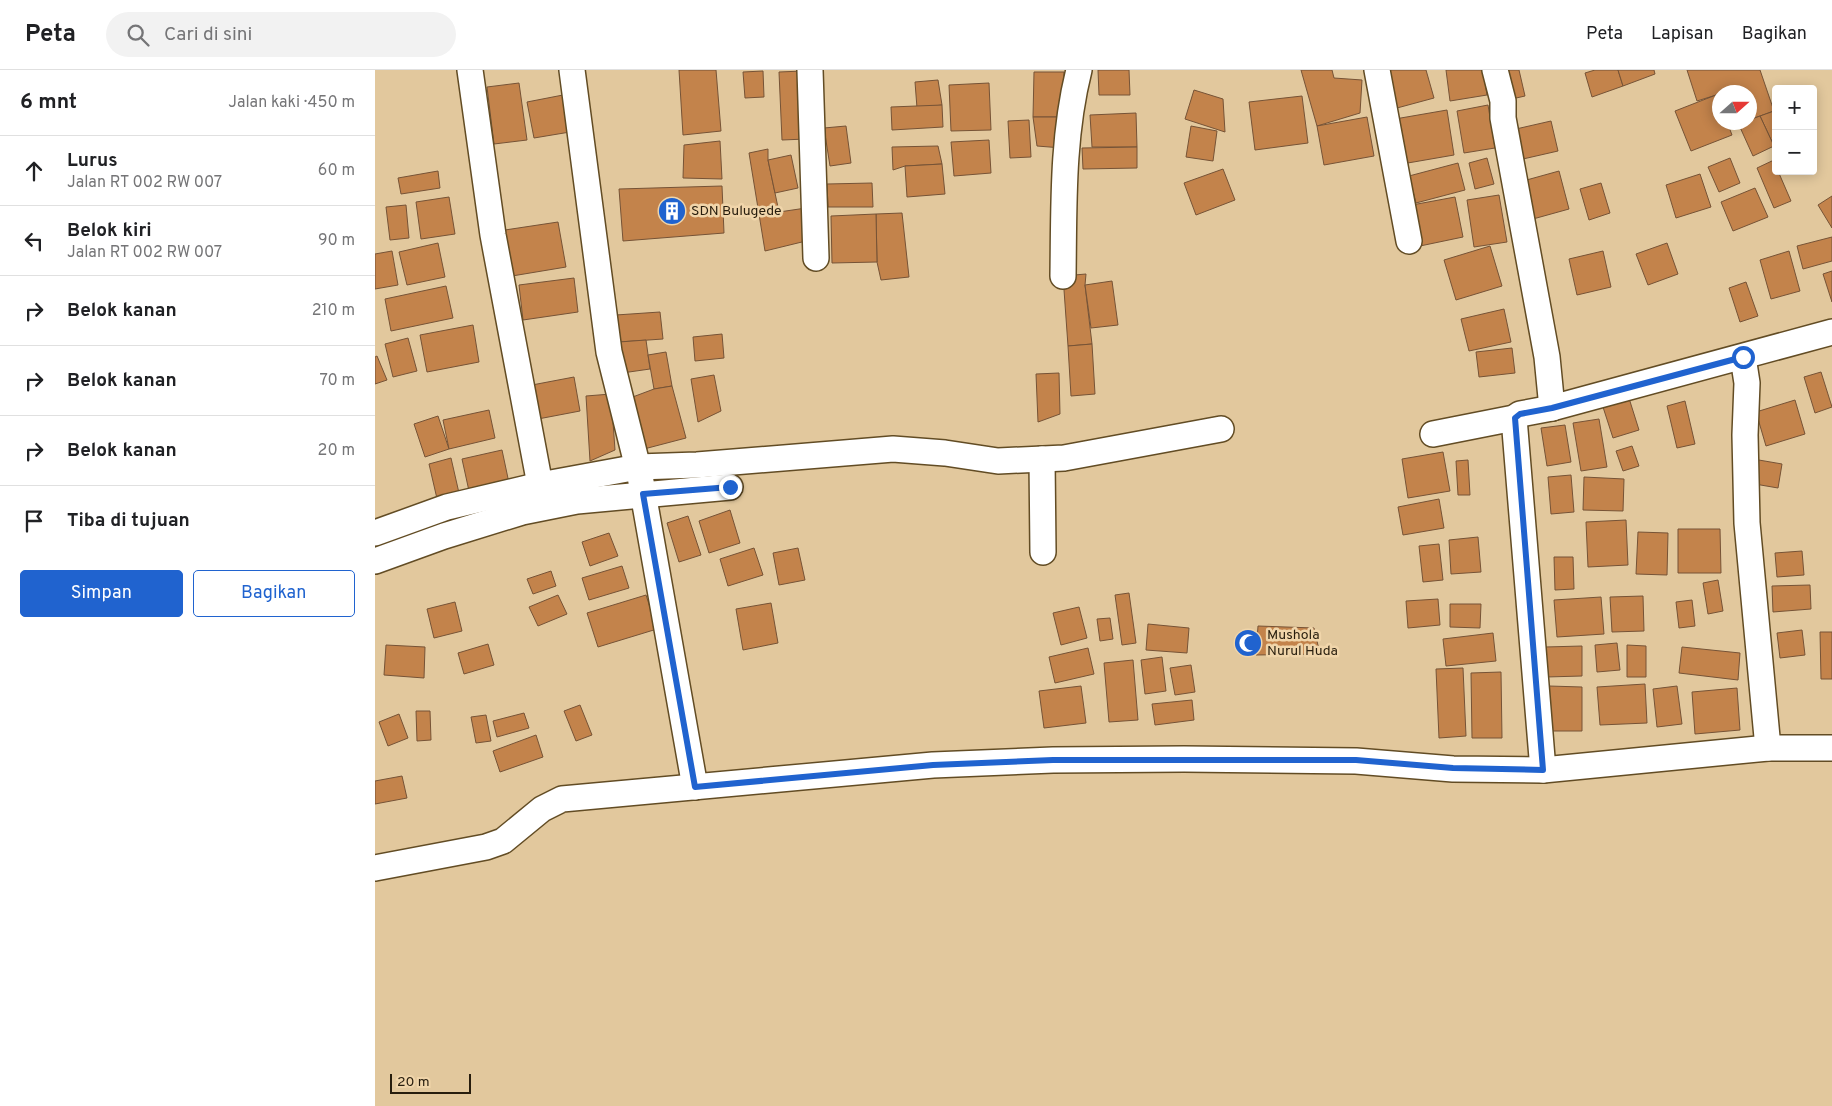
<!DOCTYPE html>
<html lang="id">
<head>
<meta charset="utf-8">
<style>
	:root { --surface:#fff; --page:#f2f2f2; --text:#202124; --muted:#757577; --line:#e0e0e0; --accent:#2063cf }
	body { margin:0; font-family:Overpass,sans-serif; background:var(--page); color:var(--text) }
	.controls { position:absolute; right:15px; top:15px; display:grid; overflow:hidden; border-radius:5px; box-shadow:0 2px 12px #0003 }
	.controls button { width:45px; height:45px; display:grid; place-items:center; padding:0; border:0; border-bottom:1px solid var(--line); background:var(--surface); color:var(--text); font:25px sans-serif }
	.compass { position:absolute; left:1337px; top:15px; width:45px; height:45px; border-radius:50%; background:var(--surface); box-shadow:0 2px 12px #0003; rotate:69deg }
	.scale { position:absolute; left:15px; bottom:12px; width:81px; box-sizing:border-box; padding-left:5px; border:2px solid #271d0d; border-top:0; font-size:14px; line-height:18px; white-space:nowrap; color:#271d0d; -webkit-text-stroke:4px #f0d5aa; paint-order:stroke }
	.stop { position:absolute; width:15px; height:15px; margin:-11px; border:4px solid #2063cf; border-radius:50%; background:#fff }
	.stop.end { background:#2063cf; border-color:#fff; box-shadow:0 1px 5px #0008 }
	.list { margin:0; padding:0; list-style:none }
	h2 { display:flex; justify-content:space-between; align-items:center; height:65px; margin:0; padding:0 20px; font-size:21px }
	h2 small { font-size:16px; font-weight:400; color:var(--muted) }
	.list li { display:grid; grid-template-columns:32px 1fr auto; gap:15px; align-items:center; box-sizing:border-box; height:70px; padding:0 20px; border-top:1px solid var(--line) }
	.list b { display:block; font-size:19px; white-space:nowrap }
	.list p { margin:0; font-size:16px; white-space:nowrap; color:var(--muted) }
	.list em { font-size:16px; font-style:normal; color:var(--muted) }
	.actions { display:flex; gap:10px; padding:15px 20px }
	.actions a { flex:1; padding:11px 0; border:1px solid var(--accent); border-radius:5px; text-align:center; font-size:18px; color:var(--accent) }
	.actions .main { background:var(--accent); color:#fff }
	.icon { flex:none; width:28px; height:28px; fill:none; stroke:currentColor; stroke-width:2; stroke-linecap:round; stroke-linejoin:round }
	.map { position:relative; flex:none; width:1457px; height:1036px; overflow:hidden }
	header { display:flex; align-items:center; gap:30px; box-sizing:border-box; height:70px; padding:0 25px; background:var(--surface); border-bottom:1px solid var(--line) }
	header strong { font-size:24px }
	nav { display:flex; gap:28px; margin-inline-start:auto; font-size:18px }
	.search { width:350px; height:45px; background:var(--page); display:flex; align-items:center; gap:12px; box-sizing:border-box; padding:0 18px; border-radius:28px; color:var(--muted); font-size:19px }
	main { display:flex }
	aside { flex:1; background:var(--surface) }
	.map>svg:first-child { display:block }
	.building { fill:#c3834b; stroke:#765336 }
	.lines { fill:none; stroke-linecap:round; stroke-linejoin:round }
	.minor-casing { stroke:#624c24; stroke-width:28 }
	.minor { stroke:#fff; stroke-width:25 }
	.route { stroke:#2063cf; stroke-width:6 }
	.labels { text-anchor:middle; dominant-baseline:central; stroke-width:5; stroke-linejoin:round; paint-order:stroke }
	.poi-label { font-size:14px; fill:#271d0d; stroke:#f0d5aa; text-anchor:start }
</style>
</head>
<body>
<header>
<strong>Peta</strong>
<div class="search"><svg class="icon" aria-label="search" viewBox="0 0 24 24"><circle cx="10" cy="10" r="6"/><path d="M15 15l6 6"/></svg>Cari di sini</div>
<nav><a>Peta</a><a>Lapisan</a><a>Bagikan</a></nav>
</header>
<main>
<aside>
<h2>6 mnt<small>Jalan kaki · 450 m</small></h2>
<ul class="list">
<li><svg class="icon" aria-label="ahead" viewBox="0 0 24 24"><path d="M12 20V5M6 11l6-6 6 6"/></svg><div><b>Lurus</b><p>Jalan RT 002 RW 007</p></div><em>60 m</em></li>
<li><svg class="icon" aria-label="left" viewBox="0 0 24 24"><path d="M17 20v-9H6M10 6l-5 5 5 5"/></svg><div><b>Belok kiri</b><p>Jalan RT 002 RW 007</p></div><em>90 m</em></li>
<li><svg class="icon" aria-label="right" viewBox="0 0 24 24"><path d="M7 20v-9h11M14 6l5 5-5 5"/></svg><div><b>Belok kanan</b></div><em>210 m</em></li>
<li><svg class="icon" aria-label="right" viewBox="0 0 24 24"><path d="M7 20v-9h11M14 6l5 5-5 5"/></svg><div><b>Belok kanan</b></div><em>70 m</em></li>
<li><svg class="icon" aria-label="right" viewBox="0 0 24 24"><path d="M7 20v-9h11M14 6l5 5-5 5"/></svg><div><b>Belok kanan</b></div><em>20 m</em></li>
<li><svg class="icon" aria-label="arrive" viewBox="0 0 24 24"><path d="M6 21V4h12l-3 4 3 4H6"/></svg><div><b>Tiba di tujuan</b></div></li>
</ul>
<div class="actions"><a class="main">Simpan</a><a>Bagikan</a></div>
</aside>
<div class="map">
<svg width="1457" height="1036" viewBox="0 0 1457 1036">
	<rect width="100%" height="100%" fill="#e2c89d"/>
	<g class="building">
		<path d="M304,0H341L346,61L308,65Z"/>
		<path d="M723,0H754L755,25H724Z"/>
		<path d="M926,0H957L959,8L987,10L985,43L942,56Z"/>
		<path d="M1012,0H1051L1059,28L1022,38Z"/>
		<path d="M1071,0H1108L1112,25L1075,31Z"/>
		<path d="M1120,0H1144L1150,26L1128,31Z"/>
		<path d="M1220,0H1243L1248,16L1217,27L1210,3Z"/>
		<path d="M1243,0H1279L1280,4L1248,16Z"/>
		<path d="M1312,0H1385L1399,41L1374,50V22H1351L1322,31Z"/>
		<path d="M388,1L389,27L370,28L368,2Z"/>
		<path d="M428,1L431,69L407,70L404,2Z"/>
		<path d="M659,2H689L688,47H658Z"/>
		<path d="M563,10L567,35L542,38L540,12Z"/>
		<path d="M144,13L152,70L119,74L112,17Z"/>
		<path d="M614,13L616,60L576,61L574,15Z"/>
		<path d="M819,20L848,29L850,62L810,49Z"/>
		<path d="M188,25L195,62L159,68L152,32Z"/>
		<path d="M1341,25L1344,34V52H1352L1357,65L1316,81L1300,41Z"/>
		<path d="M927,26L933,73L880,80L874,32Z"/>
		<path d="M567,35L568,57L517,60L516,37Z"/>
		<path d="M1113,35L1120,78L1089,83L1082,41Z"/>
		<path d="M1072,40L1079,85L1027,94L1020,49Z"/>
		<path d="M1399,41L1401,44V75L1399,76L1385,46Z"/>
		<path d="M761,43L762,77H717L715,45Z"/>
		<path d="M1385,46L1399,76L1378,86L1364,55L1374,52V50Z"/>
		<path d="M658,47H688L687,78L662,76Z"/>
		<path d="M992,47L999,86L949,95L942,56Z"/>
		<path d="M654,50L656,87L635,88L633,51Z"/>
		<path d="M1176,51L1183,81L1148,89L1141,59Z"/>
		<path d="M471,56L476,93L455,96L449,58Z"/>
		<path d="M816,56L842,61L838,91L811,87Z"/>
		<path d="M614,70L616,103L579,106L576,72Z"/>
		<path d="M345,71L347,109L308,108L309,75Z"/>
		<path d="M563,76L567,94L530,96L518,100L517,77Z"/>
		<path d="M762,77V98L708,99L707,78Z"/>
		<path d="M393,79V90L404,142L431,138V171L390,181L374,83Z"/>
		<path d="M416,85L423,118L400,123L393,90Z"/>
		<path d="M1112,88L1119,114L1100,119L1094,93Z"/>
		<path d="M1355,88L1365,113L1344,122L1333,97Z"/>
		<path d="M1399,90L1401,101H1403L1416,131L1399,138L1382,98Z"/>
		<path d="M1083,93L1090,120L1041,133L1034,106Z"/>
		<path d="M567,94L570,124L532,127L530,96Z"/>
		<path d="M848,99L860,130L821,145L809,113Z"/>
		<path d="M63,101L65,118L26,124L23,108Z"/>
		<path d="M1184,101L1194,139L1158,149L1148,111Z"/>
		<path d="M1325,104L1336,137L1301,148L1291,115Z"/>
		<path d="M497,113L498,137H453L452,114Z"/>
		<path d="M1226,113L1235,143L1214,150L1205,119Z"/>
		<path d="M347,116L349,163L248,171L244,119Z"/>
		<path d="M1380,118L1393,147L1358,161L1346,132Z"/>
		<path d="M1124,125L1132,172L1099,177L1092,130Z"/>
		<path d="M1457,126V158L1443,135Z"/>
		<path d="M74,127L80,164L46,169L41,132Z"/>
		<path d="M1080,127L1088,167L1045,176L1037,135Z"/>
		<path d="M31,135L34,168L15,170L11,137Z"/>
		<path d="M527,143L534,207L506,210L502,192L501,144Z"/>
		<path d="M501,144L502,192L457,193L456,146Z"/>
		<path d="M183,152L191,197L137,206L130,160Z"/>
		<path d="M1457,167V191L1428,199L1422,176Z"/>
		<path d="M63,173L70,207L32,215L24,182Z"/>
		<path d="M1292,173L1303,204L1273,215L1261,184Z"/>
		<path d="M1115,176L1127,216L1081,230L1069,190Z"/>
		<path d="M17,181L23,215L0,219V184Z"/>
		<path d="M1228,181L1236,217L1202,225L1194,189Z"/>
		<path d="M1414,181L1425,221L1396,229L1385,190Z"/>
		<path d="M1457,201V232L1448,204Z"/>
		<path d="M711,204L710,215L717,274L693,276L688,206Z"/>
		<path d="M199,208L203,242L148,250L144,215Z"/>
		<path d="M737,211L743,255L716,258L710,215Z"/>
		<path d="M1371,212L1383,246L1365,252L1354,218Z"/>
		<path d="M71,216L78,248L16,261L10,229Z"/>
		<path d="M1129,239L1136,272L1094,281L1086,249Z"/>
		<path d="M285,242L288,269L244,272L241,245Z"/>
		<path d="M98,255L104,292L52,302L45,265Z"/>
		<path d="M347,264L349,288L320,291L318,267Z"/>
		<path d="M33,268L42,301L18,307L10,274Z"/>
		<path d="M271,270L275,299L247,303L244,272Z"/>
		<path d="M717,274L720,324L696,326L693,276Z"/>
		<path d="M1137,278L1140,303L1104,307L1101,282Z"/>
		<path d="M291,282L297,316L279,319L273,285Z"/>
		<path d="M2,286L12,310L0,314V287Z"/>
		<path d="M1446,302L1457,337L1440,343L1429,307Z"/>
		<path d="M684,303L685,344L663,352L661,304Z"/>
		<path d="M339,305L346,341L323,352L316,309Z"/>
		<path d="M199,307L205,341L163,349L157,315Z"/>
		<path d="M297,316L311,368L269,379L255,328L279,319Z"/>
		<path d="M236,324L240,380L215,391L211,326Z"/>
		<path d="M1253,325L1264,360L1238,368L1227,334Z"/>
		<path d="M1420,330L1430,364L1391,376L1381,342Z"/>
		<path d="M1310,331L1320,374L1302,378L1292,336Z"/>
		<path d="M114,340L120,368L74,379L68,350Z"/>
		<path d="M63,346L74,379L50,387L39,354Z"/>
		<path d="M1224,349L1232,397L1206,401L1198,353Z"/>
		<path d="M1190,355L1196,392L1172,396L1166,358Z"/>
		<path d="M1257,376L1264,396L1248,401L1241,381Z"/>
		<path d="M127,380L134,413L94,421L87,389Z"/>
		<path d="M1068,382L1075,421L1033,428L1027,389Z"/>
		<path d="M76,388L84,423L63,433L54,394Z"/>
		<path d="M1378,389L1407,394L1403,418L1374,413Z"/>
		<path d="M1093,390L1095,425H1083L1081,391Z"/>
		<path d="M1196,405L1199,442L1176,444L1173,407Z"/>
		<path d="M1209,407L1249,409L1248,441L1208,440Z"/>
		<path d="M1064,429L1069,458L1028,465L1023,437Z"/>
		<path d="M355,440L365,473L334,483L324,451Z"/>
		<path d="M313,446L326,485L304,492L292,453Z"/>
		<path d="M1251,450L1253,495L1213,497L1211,452Z"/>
		<path d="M1303,459H1345L1346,503H1303Z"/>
		<path d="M1263,462L1293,463L1292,505L1261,504Z"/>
		<path d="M234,463L243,486L215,496L207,472Z"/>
		<path d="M1103,467L1106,502L1076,504L1074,470Z"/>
		<path d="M1064,474L1068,510L1048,512L1044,476Z"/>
		<path d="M379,478L388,505L353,516L345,489Z"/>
		<path d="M423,478L430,510L404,515L398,483Z"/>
		<path d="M1427,481L1429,505L1402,507L1400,483Z"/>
		<path d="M1179,487H1198L1199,519L1180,520Z"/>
		<path d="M247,496L254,518L214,530L207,508Z"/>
		<path d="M176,501L181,516L158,524L152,509Z"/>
		<path d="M1343,510L1348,541L1333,544L1328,513Z"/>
		<path d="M1435,515L1436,539L1398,542L1397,516Z"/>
		<path d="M754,523L761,573L747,575L740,525Z"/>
		<path d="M183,525L192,544L163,556L154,537Z"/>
		<path d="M271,525L282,559L223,577L212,543Z"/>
		<path d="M1268,526L1269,561L1237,562L1235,527Z"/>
		<path d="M1226,527L1229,564L1182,567L1179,530Z"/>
		<path d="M1063,529L1065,555L1033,558L1031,531Z"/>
		<path d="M1317,530L1320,556L1304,558L1301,532Z"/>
		<path d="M80,532L87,561L59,568L52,539Z"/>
		<path d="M396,533L403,573L368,580L361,539Z"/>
		<path d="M1075,534H1106L1105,558L1075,557Z"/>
		<path d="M704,537L712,568L686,575L678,543Z"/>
		<path d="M735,548L738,569L725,571L722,549Z"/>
		<path d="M773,554L814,558L812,583L771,580Z"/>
		<path d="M883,556L939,558L945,584L881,585Z"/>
		<path d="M1427,560L1430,585L1405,588L1402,563Z"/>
		<path d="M1445,562H1457V609H1446Z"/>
		<path d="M1118,563L1121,591L1071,596L1068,569Z"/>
		<path d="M1242,573L1245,600L1222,602L1220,575Z"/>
		<path d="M113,574L119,595L89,604L83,583Z"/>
		<path d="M11,575L50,577L49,608L9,605Z"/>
		<path d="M1252,575L1271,576V607H1252Z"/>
		<path d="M1207,576V606L1171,607L1170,577Z"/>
		<path d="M1307,577L1365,583L1363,610L1304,603Z"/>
		<path d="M713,578L719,604L680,613L674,587Z"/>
		<path d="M787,587L791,621L770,624L766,590Z"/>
		<path d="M758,590L763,650L734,652L729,593Z"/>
		<path d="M816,595L820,622L800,625L795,598Z"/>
		<path d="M1088,598L1091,666L1064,668L1061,599Z"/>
		<path d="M1126,602L1127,668H1097L1096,603Z"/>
		<path d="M1270,614L1272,653L1225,655L1222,617Z"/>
		<path d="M706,616L711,653L669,658L664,621Z"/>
		<path d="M1174,616L1207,617V661H1173Z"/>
		<path d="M1302,616L1307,654L1282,657L1278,619Z"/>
		<path d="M1362,618L1365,660L1320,664L1317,622Z"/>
		<path d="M817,630L819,650L780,655L777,634Z"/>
		<path d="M205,635L217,665L201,671L189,641Z"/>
		<path d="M41,641H55L56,670L42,671Z"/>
		<path d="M149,643L154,658L122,667L118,651Z"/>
		<path d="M24,644L33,668L13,676L4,652Z"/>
		<path d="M111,645L116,671L101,673L96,647Z"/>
		<path d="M161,665L168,687L125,702L118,681Z"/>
		<path d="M27,706L32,728L0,734V711Z"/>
	</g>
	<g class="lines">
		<defs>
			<g id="minor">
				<path d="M95,0L118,165L165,415"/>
				<path d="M197,0L234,282L265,406L320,717"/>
				<path d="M435,0L441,188"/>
				<path d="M1002,0L1034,171"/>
				<path d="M1120,0L1128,31V48L1172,287L1177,338"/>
				<path d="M688,206C689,137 687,67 704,0"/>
				<path d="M1368,287L1372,313L1370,365L1372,453L1393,678"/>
				<path d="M1139,348L1168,700"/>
				<path d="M1058,364L1139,348L1145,344L1177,338L1457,262"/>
				<path d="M667,389L668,482"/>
				<path d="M0,463L72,437L165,415L263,397L322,395L518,379L570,383L623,391L689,388L846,359"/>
				<path d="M0,491L69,466L147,442L202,431L355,417"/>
				<path d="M0,798L111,777L128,771L167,739L187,729L558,695L678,690L809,689L981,691L1078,699L1168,700L1393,678H1457"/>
			</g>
		</defs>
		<use href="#minor" class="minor-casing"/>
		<use href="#minor" class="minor"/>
	</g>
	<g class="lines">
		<path class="route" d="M355,417L268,424L320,717L558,695L678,690H981L1078,698L1168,700L1140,348L1145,344L1177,338L1368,287"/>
	</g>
	<defs>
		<symbol id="building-disc" viewBox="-11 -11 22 22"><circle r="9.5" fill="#2063cf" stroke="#f0d5aa"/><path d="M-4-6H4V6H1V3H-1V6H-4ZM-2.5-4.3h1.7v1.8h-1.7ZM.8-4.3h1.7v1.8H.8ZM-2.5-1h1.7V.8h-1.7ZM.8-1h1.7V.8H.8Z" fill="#fff"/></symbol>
		<symbol id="mosque-disc" viewBox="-11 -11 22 22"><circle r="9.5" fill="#2063cf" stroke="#f0d5aa"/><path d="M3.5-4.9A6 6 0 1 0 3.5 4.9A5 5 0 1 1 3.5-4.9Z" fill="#fff"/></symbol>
	</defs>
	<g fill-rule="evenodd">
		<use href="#building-disc" x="281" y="125" width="32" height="32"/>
		<use href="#mosque-disc" x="857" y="557" width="32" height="32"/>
	</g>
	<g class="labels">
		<g class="poi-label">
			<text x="316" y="141">SDN Bulugede</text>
			<text x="892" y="565">Mushola<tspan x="892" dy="16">Nurul Huda</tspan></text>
		</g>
	</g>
</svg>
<div class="controls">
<button>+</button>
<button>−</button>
</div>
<svg class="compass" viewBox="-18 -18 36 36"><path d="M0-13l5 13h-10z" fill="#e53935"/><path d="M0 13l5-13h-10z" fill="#757577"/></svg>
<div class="scale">20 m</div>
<div class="stop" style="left:1368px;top:287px"></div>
<div class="stop end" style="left:355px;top:417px"></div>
</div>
</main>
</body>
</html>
